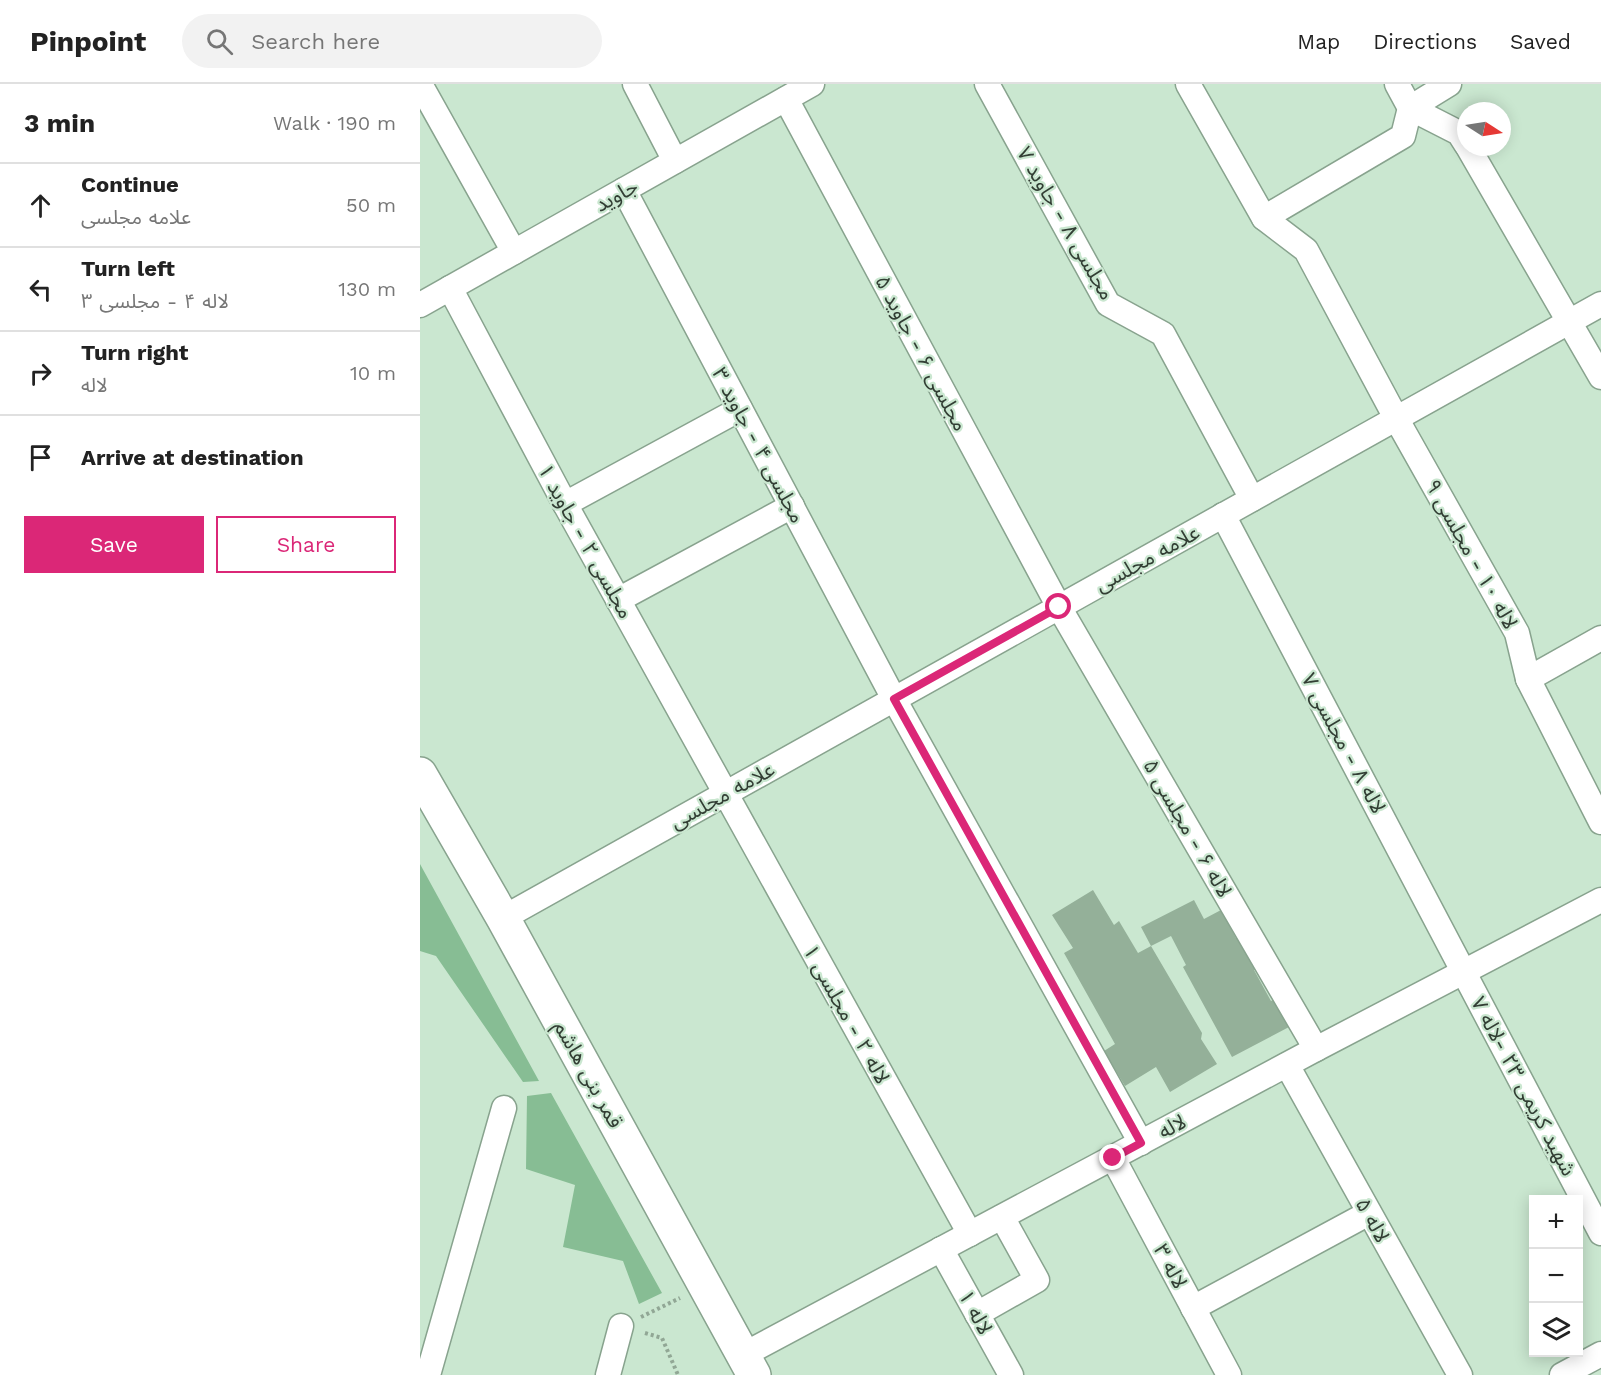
<!DOCTYPE html>
<html lang="en">
<head>
<meta charset="utf-8">
<style>
	:root { --surface:#fff; --page:#f2f2f2; --text:#222; --muted:#767676; --line:#e0e0e0; --accent:#db2777 }
	body { margin:0; font-family:"Work Sans","Noto Sans Arabic",sans-serif; background:var(--page); color:var(--text) }
	.controls { position:absolute; right:18px; bottom:18px; display:grid; overflow:hidden; border-radius:0px; box-shadow:0 3px 15px #0003 }
	.controls button { width:54px; height:54px; display:grid; place-items:center; padding:0; border:0; border-bottom:2px solid var(--line); background:var(--surface); color:var(--text); font:30px sans-serif }
	.compass { position:absolute; left:1037px; top:18px; width:54px; height:54px; border-radius:50%; background:var(--surface); box-shadow:0 3px 15px #0003; rotate:102deg }
	.stop { position:absolute; width:18px; height:18px; margin:-14px; border:4px solid #db2777; border-radius:50%; background:#fff }
	.stop.end { background:#db2777; border-color:#fff; box-shadow:0 2px 6px #0008 }
	.list { margin:0; padding:0; list-style:none }
	h2 { display:flex; justify-content:space-between; align-items:center; height:78px; margin:0; padding:0 24px; font-size:26px }
	h2 small { font-size:20px; font-weight:400; color:var(--muted) }
	.list li { display:grid; grid-template-columns:39px 1fr auto; gap:18px; align-items:center; box-sizing:border-box; height:84px; padding:0 24px; border-top:2px solid var(--line) }
	.list b { display:block; font-size:22px; white-space:nowrap }
	.list p { margin:0; font-size:20px; white-space:nowrap; color:var(--muted) }
	.list em { font-size:20px; font-style:normal; color:var(--muted) }
	.actions { display:flex; gap:12px; padding:18px 24px }
	.actions a { flex:1; padding:14px 0; border:2px solid var(--accent); border-radius:0px; text-align:center; font-size:21px; color:var(--accent) }
	.actions .main { background:var(--accent); color:#fff }
	.icon { flex:none; width:33px; height:33px; fill:none; stroke:currentColor; stroke-width:2; stroke-linecap:round; stroke-linejoin:round }
	.map { position:relative; flex:none; width:1181px; height:1291px; overflow:hidden }
	header { display:flex; align-items:center; gap:36px; box-sizing:border-box; height:84px; padding:0 30px; background:var(--surface); border-bottom:2px solid var(--line) }
	header strong { font-size:28px }
	nav { display:flex; gap:33px; margin-inline-start:auto; font-size:21px }
	.search { width:420px; height:54px; background:var(--page); display:flex; align-items:center; gap:15px; box-sizing:border-box; padding:0 21px; border-radius:33px; color:var(--muted); font-size:22px }
	main { display:flex }
	aside { flex:1; background:var(--surface) }
	.map>svg:first-child { display:block }
	.green { fill:#87bd94 }
	.building { fill:#94b099 }
	.lines { fill:none; stroke-linecap:round; stroke-linejoin:round }
	.street-casing { stroke:#88a38e; stroke-width:27 }
	.secondary-casing { stroke:#88a38e; stroke-width:36 }
	.path { stroke:#91a795; stroke-width:4; stroke-dasharray:3 3; stroke-linecap:butt }
	.street { stroke:#fff; stroke-width:24 }
	.secondary { stroke:#fff; stroke-width:33 }
	.route { stroke:#db2777; stroke-width:8 }
	.labels { text-anchor:middle; dominant-baseline:central; stroke-width:4.5; stroke-linejoin:round; paint-order:stroke }
	.street-label { font-size:21px; fill:#323e34; stroke:#cae7d0 }
</style>
</head>
<body>
<header>
<strong>Pinpoint</strong>
<div class="search"><svg class="icon" aria-label="search" viewBox="0 0 24 24"><circle cx="10" cy="10" r="6"/><path d="M15 15l6 6"/></svg>Search here</div>
<nav><a>Map</a><a>Directions</a><a>Saved</a></nav>
</header>
<main>
<aside>
<h2>3 min<small>Walk · 190 m</small></h2>
<ul class="list">
<li><svg class="icon" aria-label="ahead" viewBox="0 0 24 24"><path d="M12 20V5M6 11l6-6 6 6"/></svg><div><b>Continue</b><p>علامه مجلسی</p></div><em>50 m</em></li>
<li><svg class="icon" aria-label="left" viewBox="0 0 24 24"><path d="M17 20v-9H6M10 6l-5 5 5 5"/></svg><div><b>Turn left</b><p>لاله ۴ - مجلسی ۳</p></div><em>130 m</em></li>
<li><svg class="icon" aria-label="right" viewBox="0 0 24 24"><path d="M7 20v-9h11M14 6l5 5-5 5"/></svg><div><b>Turn right</b><p>لاله</p></div><em>10 m</em></li>
<li><svg class="icon" aria-label="arrive" viewBox="0 0 24 24"><path d="M6 21V4h12l-3 4 3 4H6"/></svg><div><b>Arrive at destination</b></div></li>
</ul>
<div class="actions"><a class="main">Save</a><a>Share</a></div>
</aside>
<div class="map">
<svg width="1181" height="1291" viewBox="0 0 1181 1291">
	<rect width="100%" height="100%" fill="#cae7d0"/>
	<g class="green">
		<path d="M0,780L119,997L103,998L16,872L0,867Z"/>
		<path d="M131,1009L242,1209L219,1220L203,1177L143,1163L155,1101L106,1085L107,1012Z"/>
	</g>
	<g class="building">
		<path d="M673,806L694,841L699,837L718,869L731,862L782,949L781,955L797,980L750,1008L736,983L705,1002L684,967L695,960L644,869L653,864L632,831Z"/>
		<path d="M774,816L784,835L801,826L816,854L821,851L838,883L834,886L851,917L855,915L869,943L812,973L763,883L766,881L751,852L731,862L721,843Z"/>
	</g>
	<g class="lines">
		<defs>
			<g id="street">
				<path d="M0,0L94,168"/>
				<path d="M215,0L255,77"/>
				<path d="M567,0L688,220L743,250L832,415"/>
				<path d="M768,0L844,134L886,166L976,334L1097,549L1108,595L1181,738"/>
				<path d="M977,0L990,24L1039,49L1046,60"/>
				<path d="M366,15L639,523L896,965"/>
				<path d="M1048,63L1181,293"/>
				<path d="M204,106L474,615L721,1059"/>
				<path d="M844,134L983,52L990,24L1029,0"/>
				<path d="M30,204L145,420L550,1150"/>
				<path d="M0,221L392,0"/>
				<path d="M145,420L320,325"/>
				<path d="M803,431L1181,1149"/>
				<path d="M198,516L372,422"/>
				<path d="M1108,595L1181,554"/>
				<path d="M83,834L1181,220"/>
				<path d="M867,981L1040,1291"/>
				<path d="M693,1074L809,1291"/>
				<path d="M521,1165L591,1291"/>
				<path d="M773,1224L949,1129"/>
				<path d="M557,1230L617,1196L582,1133"/>
				<path d="M323,1271L896,965L1181,816"/>
				<path d="M8,1291L84,1024"/>
				<path d="M188,1291L201,1242"/>
				<path d="M1142,1291L1181,1270"/>
			</g>
			<path id="secondary" d="M0,690L83,834L334,1291"/>
		</defs>
		<use href="#street" class="street-casing"/>
		<use href="#secondary" class="secondary-casing"/>
		<g class="path">
			<path d="M221,1233L260,1214"/>
			<path d="M225,1249L242,1254L258,1291"/>
		</g>
		<use href="#street" class="street"/>
		<use href="#secondary" class="secondary"/>
	</g>
	<g class="lines">
		<path class="route" d="M639,523L474,615L721,1059L693,1074"/>
	</g>
	<g class="labels">
		<g class="street-label">
			<text transform="translate(196 111) rotate(-29)">جاوید</text>
			<text transform="translate(646 139) rotate(60)">مجلسی ۸ - جاوید ۷</text>
			<text transform="translate(502 269) rotate(62)">مجلسی ۶ - جاوید ۵</text>
			<text transform="translate(339 361) rotate(62)">مجلسی ۴ - جاوید ۳</text>
			<text transform="translate(166 457) rotate(61)">مجلسی ۲ - جاوید ۱</text>
			<text transform="translate(1052 470) rotate(61)">لاله ۱۰ - مجلسی ۹</text>
			<text transform="translate(727 474) rotate(-29)">علامه مجلسی</text>
			<text transform="translate(924 659) rotate(62)">لاله ۸ - مجلسی ۷</text>
			<text transform="translate(302 711) rotate(-29)">علامه مجلسی</text>
			<text transform="translate(768 744) rotate(60)">لاله ۶ - مجلسی ۵</text>
			<text transform="translate(427 930) rotate(61)">لاله ۲ - مجلسی ۱</text>
			<text transform="translate(169 990) rotate(61)">قمر بنی هاشم</text>
			<text transform="translate(1104 1002) rotate(62)">شهید کریمی ۲۳ -لاله ۷</text>
			<text transform="translate(752 1042) rotate(-28)">لاله</text>
			<text transform="translate(953 1136) rotate(61)">لاله ۵</text>
			<text transform="translate(751 1182) rotate(62)">لاله ۳</text>
			<text transform="translate(556 1228) rotate(61)">لاله ۱</text>
		</g>
	</g>
</svg>
<div class="controls">
<button>+</button>
<button>−</button>
<button><svg class="icon" aria-label="layers" viewBox="0 0 24 24"><path d="M12 4l9 5-9 5-9-5zM3 14l9 5 9-5"/></svg></button>
</div>
<svg class="compass" viewBox="-18 -18 36 36"><path d="M0-13l5 13h-10z" fill="#e53935"/><path d="M0 13l5-13h-10z" fill="#767676"/></svg>
<div class="stop" style="left:639px;top:523px"></div>
<div class="stop end" style="left:693px;top:1074px"></div>
</div>
</main>
</body>
</html>
